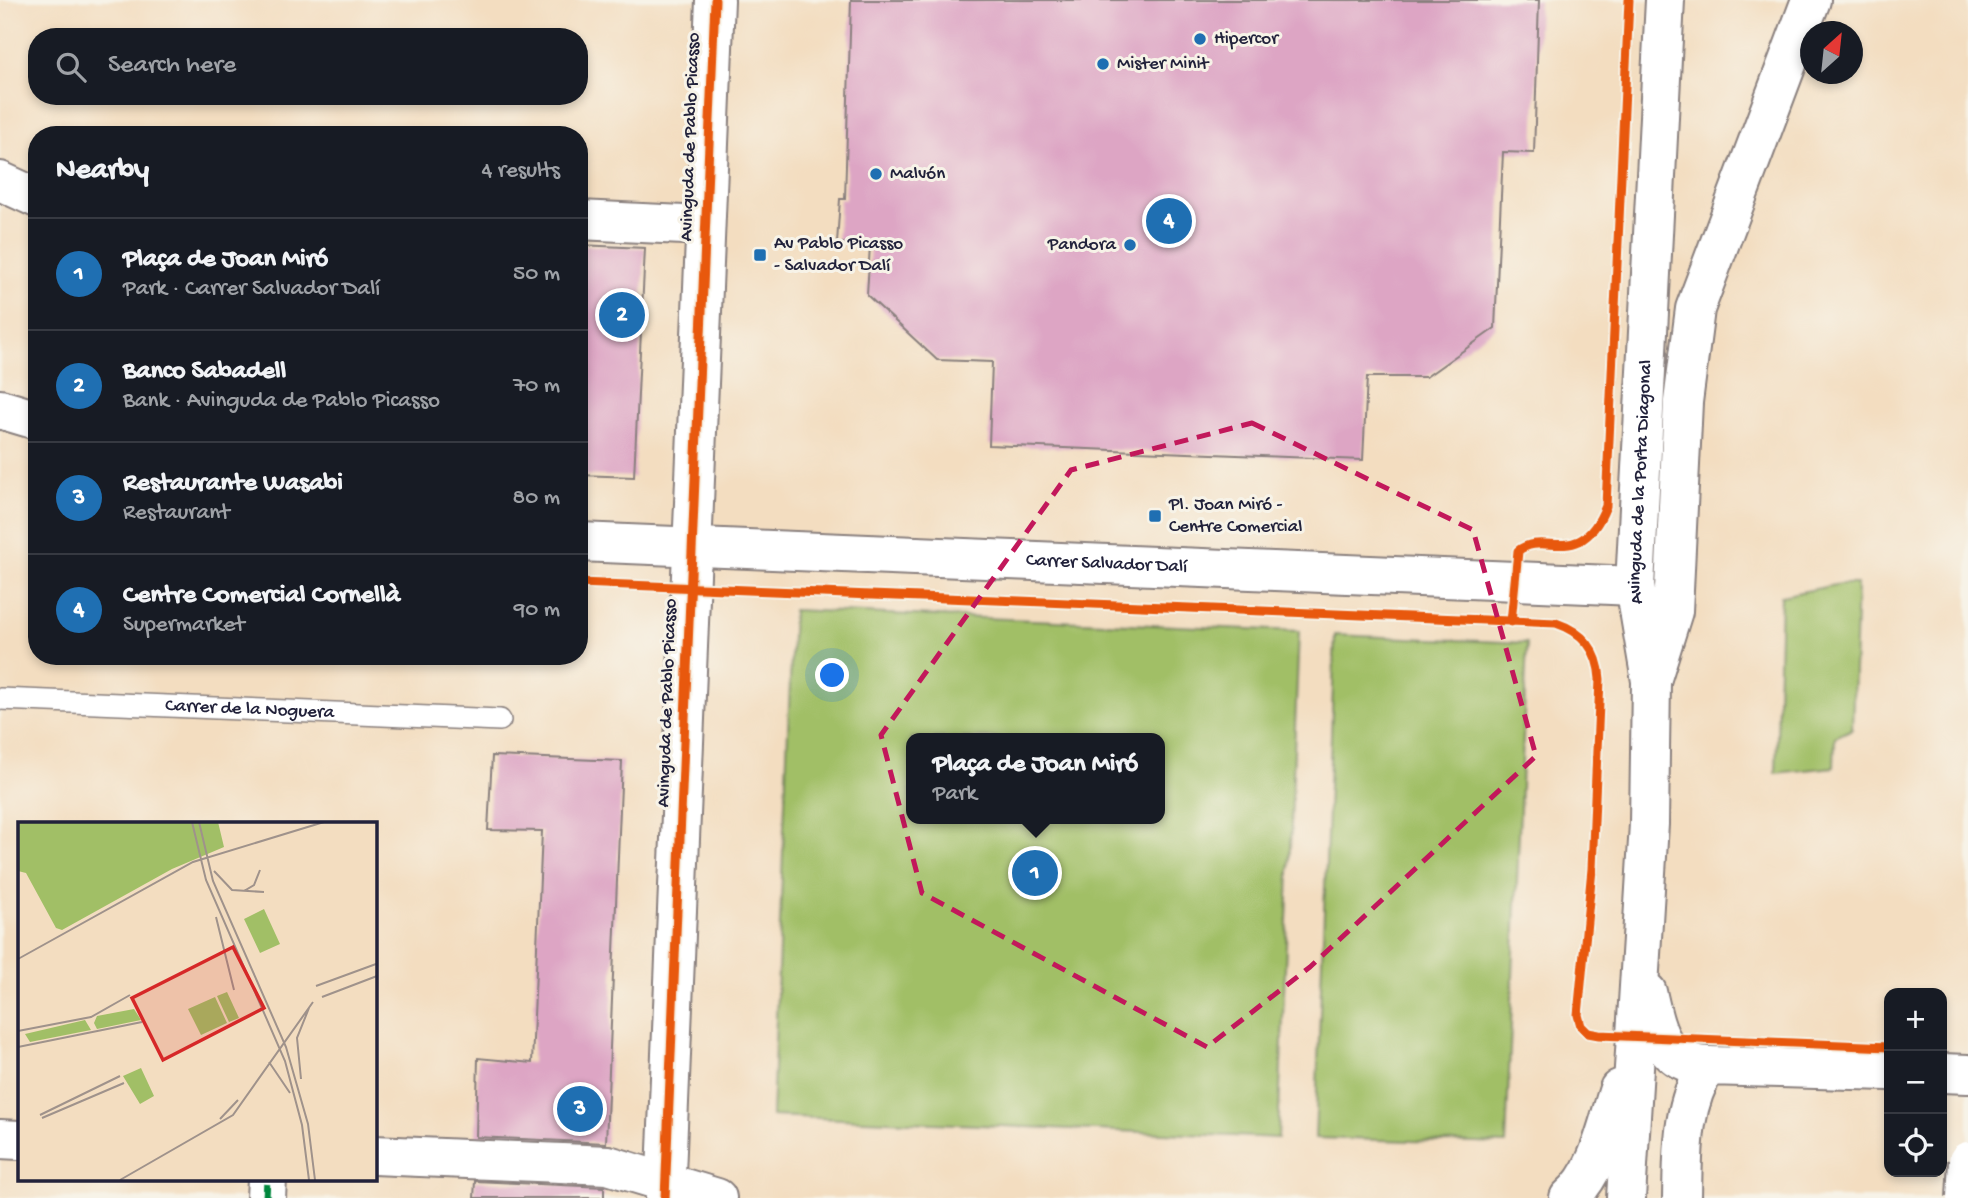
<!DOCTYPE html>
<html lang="en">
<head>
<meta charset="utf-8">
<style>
	:root { --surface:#171b24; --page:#20242c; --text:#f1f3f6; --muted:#9ea1a6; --line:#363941; --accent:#1f6fb2 }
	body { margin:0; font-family:"Gochi Hand",sans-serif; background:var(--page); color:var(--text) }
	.controls { position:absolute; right:21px; bottom:21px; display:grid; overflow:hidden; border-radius:14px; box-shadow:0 4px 10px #0003 }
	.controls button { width:63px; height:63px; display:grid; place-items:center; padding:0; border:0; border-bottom:2px solid var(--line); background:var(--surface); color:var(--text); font:35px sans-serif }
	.compass { position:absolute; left:1800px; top:21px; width:63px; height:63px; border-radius:50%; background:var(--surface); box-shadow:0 4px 10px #0003; rotate:27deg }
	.you { position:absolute; left:833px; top:676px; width:24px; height:24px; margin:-18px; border:5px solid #fff; border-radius:50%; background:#1a73e8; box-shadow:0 0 0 10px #1a73e833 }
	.badge { display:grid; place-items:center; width:46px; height:46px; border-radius:50%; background:var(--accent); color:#fff; font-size:23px; font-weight:700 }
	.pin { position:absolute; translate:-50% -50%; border:4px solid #fff; box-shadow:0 2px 7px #0006 }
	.popup { position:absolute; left:906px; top:733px; width:259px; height:91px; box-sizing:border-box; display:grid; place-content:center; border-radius:14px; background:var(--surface); filter:drop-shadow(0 2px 5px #0005); font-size:23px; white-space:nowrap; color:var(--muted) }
	.popup b { font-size:26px; color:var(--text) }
	.popup::after { content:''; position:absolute; left:50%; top:100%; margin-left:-14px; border:14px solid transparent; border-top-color:var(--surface) }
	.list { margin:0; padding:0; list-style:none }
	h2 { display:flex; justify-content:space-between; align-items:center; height:91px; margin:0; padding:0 28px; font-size:30px }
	h2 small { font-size:23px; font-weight:400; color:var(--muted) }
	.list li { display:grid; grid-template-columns:46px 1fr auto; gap:21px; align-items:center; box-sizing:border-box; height:112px; padding:0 28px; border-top:2px solid var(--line) }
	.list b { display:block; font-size:26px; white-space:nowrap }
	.list p { margin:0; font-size:23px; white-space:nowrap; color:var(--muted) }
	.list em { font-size:23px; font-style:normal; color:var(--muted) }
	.icon { flex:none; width:38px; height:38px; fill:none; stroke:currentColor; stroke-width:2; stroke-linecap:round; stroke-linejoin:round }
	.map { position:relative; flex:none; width:1968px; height:1198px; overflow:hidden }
	.search { position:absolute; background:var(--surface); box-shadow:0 4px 10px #0003; left:28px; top:28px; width:560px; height:77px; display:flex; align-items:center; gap:18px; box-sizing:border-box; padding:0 24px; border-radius:28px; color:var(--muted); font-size:26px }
	.panel { position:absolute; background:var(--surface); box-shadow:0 4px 10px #0003; left:28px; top:126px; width:560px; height:539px; border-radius:28px }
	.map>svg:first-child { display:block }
	.green { fill:#a1bf66; stroke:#627050; stroke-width:2; fill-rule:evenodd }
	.building { fill:#dda5c4 }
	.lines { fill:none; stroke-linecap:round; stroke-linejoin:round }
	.lane-casing { stroke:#8a807e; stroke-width:24 }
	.street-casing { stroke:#8a807e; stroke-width:42 }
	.highway-casing { stroke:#8a807e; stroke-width:42 }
	.lane { stroke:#fff; stroke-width:21 }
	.street { stroke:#fff; stroke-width:38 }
	.highway { stroke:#fff; stroke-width:38 }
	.highway-bridge-casing { stroke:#8a807e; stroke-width:42; stroke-linecap:butt }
	.highway-bridge { stroke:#fff; stroke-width:38 }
	.quiet { stroke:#00873e; stroke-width:7; stroke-dasharray:14 7; stroke-linecap:butt }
	.cycleway-casing { stroke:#f7f3e8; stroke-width:13 }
	.cycleway { stroke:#e8590c; stroke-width:9 }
	.marked { fill:none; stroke:#c2185b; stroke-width:5; stroke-dasharray:14 9; stroke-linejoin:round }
	.poi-dot { fill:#1f6fb2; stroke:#f7f3e8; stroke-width:2.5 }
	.labels { text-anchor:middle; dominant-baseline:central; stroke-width:6; stroke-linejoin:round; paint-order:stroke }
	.poi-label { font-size:19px; fill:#22223b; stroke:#f7f3e8; text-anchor:start }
	.street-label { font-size:19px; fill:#22223b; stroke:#f7f3e8 }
	.inset-road { fill:none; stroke:#9f928b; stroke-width:2 }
	.view { fill:#d62828; fill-opacity:0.15; stroke:#d62828; stroke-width:3.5 }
	.inset-edge { fill:none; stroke:#22223b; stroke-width:3.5 }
</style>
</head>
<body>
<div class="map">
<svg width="1968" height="1198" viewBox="0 0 1968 1198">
	<rect width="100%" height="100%" fill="#f7f3e8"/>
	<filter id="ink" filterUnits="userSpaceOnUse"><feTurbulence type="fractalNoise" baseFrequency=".0143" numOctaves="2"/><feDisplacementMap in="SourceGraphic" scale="14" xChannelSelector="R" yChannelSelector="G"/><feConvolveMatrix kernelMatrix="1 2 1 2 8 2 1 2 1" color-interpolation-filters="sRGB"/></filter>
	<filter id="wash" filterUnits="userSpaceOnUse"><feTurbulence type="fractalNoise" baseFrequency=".00686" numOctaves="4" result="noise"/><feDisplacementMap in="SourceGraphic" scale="28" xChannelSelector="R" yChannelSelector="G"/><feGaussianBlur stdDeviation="1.57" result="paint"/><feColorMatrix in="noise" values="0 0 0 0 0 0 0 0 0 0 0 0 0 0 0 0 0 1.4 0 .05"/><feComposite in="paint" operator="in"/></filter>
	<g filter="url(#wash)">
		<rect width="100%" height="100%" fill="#f3ddc0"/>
		<g class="green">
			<path d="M1840,584H1857L1852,729L1835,737L1834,767L1776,773L1781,596Z"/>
			<path d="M793,610L1299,631L1278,1138L772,1116ZM911,738H1159V819H911Z"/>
			<path d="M1335,635L1527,643L1506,1144L1315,1138Z"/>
		</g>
		<g id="blocks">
			<g class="building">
				<path d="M851,0H1539L1534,153L1503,152L1495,328L1426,377H1367L1363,460L989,445L992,362L937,360L867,295L870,245L837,243L840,199H845Z"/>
				<path d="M579,245L645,248L634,477L579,475Z"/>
				<path d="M492,756L622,761L606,1143L476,1137L478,1058L532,1063L542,831L488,830Z"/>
				<path d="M475,1181L604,1187V1198H474Z"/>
			</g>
		</g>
	</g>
	<g filter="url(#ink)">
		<use href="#blocks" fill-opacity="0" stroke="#8a807e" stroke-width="2"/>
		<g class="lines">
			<defs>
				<g id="lane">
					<path id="s1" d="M0,699L500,720"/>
				</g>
				<g id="street">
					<path d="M0,181L37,198"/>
					<path d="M579,220L705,226"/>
					<path d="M0,409L37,420"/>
					<path id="s2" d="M579,542L1635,586"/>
					<path d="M1647,992C1656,1031 1661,1063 1707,1066"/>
					<path d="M1942,1073L1968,1074"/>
					<path d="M0,1139L19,1140"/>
					<path d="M374,1155L608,1165L717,1198"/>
					<path d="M266,1198L267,1179"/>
					<path d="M665,1198L715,0"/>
					<path d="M1569,1198C1599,1173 1607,1124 1619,1089"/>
					<path id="s3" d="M1626,1198L1649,824L1651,681L1635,586L1665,0"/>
					<path d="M1682,1198C1683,1152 1681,1106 1707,1066L1889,1071"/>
				</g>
				<path id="highway" d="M1651,681L1673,611L1683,402L1695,309L1811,0"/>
			</defs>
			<use href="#lane" class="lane-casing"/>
			<use href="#street" class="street-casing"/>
			<use href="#highway" class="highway-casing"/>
			<use href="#lane" class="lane"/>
			<use href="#street" class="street"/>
			<use href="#highway" class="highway"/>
			<defs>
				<path id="highway-bridge" d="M1966,1198L1968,1161"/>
			</defs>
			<use href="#highway-bridge" class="highway-bridge-casing"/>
			<use href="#highway-bridge" class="highway-bridge"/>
			<path class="quiet" d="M266,1198L267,1179"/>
			<defs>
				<g id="cycleway">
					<path d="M579,583L1556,623C1583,632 1598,649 1600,679L1592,869L1578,1015L1581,1026L1588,1033L1599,1035L1889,1047"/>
					<path d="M1511,622L1518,551C1544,529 1580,571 1606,506L1629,0"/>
					<path d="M665,1198L715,0"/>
				</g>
			</defs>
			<use href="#cycleway" class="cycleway-casing"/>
			<use href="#cycleway" class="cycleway"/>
		</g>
	</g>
	<path class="marked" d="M1252,423L1473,530L1536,756L1310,967L1207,1047L922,893L881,735L1071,470Z"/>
	<g class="poi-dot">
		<circle cx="1200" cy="39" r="7"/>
		<circle cx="1103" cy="64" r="7"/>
		<circle cx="876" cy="174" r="7"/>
		<circle cx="1130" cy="245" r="7"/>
		<rect x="753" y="248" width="14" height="14" rx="3.5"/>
		<rect x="1148" y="509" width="14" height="14" rx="3.5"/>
	</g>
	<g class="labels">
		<g class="poi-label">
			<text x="1214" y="39">Hipercor</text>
			<text x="1117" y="64">Mister Minit</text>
			<text x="890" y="174">Malvón</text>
			<text x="774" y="244">Av Pablo Picasso<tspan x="774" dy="22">- Salvador Dalí</tspan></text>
			<text x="1116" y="245" text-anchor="end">Pandora</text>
			<text x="1169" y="505">Pl. Joan Miró -<tspan x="1169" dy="22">Centre Comercial</tspan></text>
		</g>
		<g class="street-label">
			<text transform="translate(691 137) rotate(-88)">Avinguda de Pablo Picasso</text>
			<text stroke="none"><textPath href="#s3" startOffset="718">Avinguda de la Porta Diagonal</textPath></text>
			<text stroke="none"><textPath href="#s2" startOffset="528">Carrer Salvador Dalí</textPath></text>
			<text transform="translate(668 703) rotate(-88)">Avinguda de Pablo Picasso</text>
			<text stroke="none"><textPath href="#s1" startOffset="250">Carrer de la Noguera</textPath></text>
		</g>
	</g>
	<g transform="translate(18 822)">
		<rect width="359" height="359" fill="#f3ddc0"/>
		<path d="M0,0H200L206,25L154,47L44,108L38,106L8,51L0,49ZM246,87L262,122L242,131L226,97ZM209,170L221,196L211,200L199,174ZM197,175L209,201L183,213L170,187ZM116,187L123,198L79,207L76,201L79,194ZM67,198L73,208L12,220L7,212ZM123,246L136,274L122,282L105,254Z" fill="#a1bf66"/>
		<path class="inset-road" d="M174,0L188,58L267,239L284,303L291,358M181,0L195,59L268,225L290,302L297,358M196,49L214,68L246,70M226,69L236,63L242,48M198,95L216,168M0,137L175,40L306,0M298,164L358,142M304,175L359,154M0,209L73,195L112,173M0,225L124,200M251,240L272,271M283,257L279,216L291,186M22,293L102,254M24,296L106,261M202,297L220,278M102,358L215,293L295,180"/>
		<path class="view" d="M215,125L246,186L145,238L114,176Z"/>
		<rect width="359" height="359" class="inset-edge"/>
	</g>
</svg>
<div class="controls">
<button>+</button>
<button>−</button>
<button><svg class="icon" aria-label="locate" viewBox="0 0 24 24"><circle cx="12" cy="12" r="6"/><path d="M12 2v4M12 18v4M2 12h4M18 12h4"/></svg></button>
</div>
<svg class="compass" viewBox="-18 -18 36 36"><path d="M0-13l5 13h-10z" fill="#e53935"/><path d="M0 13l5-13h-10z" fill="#9ea1a6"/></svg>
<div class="you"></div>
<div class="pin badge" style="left:1035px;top:873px">1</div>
<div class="popup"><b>Plaça de Joan Miró</b>Park</div>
<div class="pin badge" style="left:622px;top:315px">2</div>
<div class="pin badge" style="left:580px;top:1109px">3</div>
<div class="pin badge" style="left:1169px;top:221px">4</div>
<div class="search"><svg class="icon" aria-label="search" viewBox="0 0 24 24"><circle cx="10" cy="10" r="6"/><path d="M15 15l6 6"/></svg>Search here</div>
<section class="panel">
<h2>Nearby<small>4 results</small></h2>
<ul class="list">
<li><span class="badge">1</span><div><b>Plaça de Joan Miró</b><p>Park · Carrer Salvador Dalí</p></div><em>50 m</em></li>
<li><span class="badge">2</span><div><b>Banco Sabadell</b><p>Bank · Avinguda de Pablo Picasso</p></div><em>70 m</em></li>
<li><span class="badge">3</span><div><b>Restaurante Wasabi</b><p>Restaurant</p></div><em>80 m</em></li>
<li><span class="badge">4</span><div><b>Centre Comercial Cornellà</b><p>Supermarket</p></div><em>90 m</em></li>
</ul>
</section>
</div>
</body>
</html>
